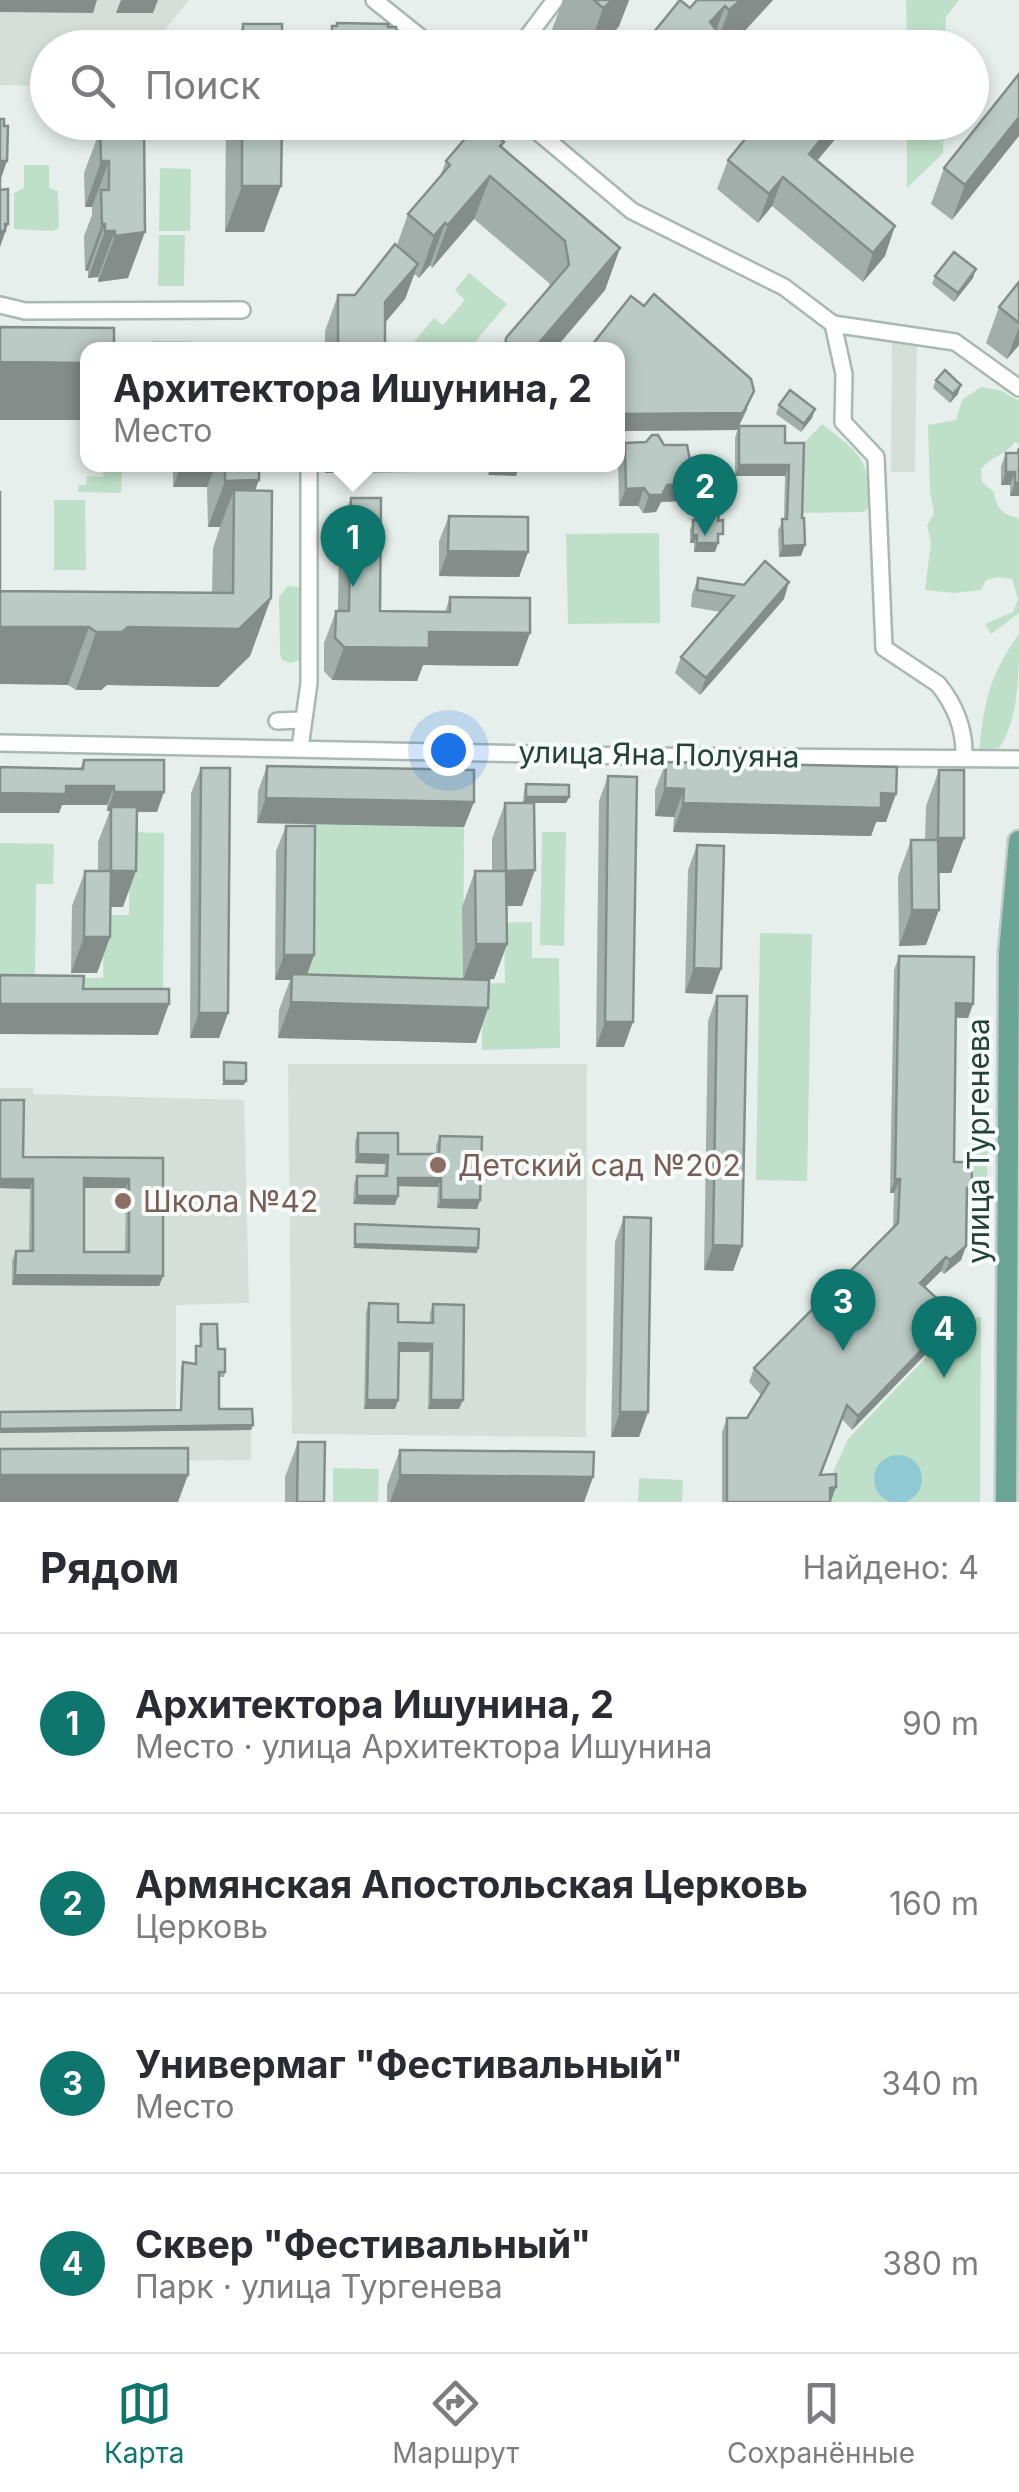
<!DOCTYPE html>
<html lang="ru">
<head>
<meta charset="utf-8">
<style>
	:root { --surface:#fff; --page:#f7f7f7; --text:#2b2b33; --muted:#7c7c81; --line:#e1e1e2; --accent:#0f766e }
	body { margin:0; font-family:Inter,sans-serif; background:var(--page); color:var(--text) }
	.you { position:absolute; left:448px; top:750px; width:35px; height:35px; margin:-25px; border:8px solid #fff; border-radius:50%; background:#1a73e8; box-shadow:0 0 0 15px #1a73e833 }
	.badge { display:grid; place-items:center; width:65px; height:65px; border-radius:50%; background:var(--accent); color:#fff; font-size:32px; font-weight:700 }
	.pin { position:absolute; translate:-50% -82px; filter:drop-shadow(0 2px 5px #0008) }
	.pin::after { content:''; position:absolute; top:52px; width:35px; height:30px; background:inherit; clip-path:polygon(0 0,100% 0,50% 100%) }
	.popup { position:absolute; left:80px; top:342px; width:545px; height:130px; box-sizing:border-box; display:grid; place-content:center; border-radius:20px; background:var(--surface); filter:drop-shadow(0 2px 8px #0005); font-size:32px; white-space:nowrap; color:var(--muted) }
	.popup b { font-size:38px; color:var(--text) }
	.popup::after { content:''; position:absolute; left:50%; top:100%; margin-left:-20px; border:20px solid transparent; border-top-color:var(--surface) }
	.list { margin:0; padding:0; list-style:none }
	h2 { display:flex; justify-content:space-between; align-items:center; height:130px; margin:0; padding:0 40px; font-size:42px }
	h2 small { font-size:32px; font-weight:400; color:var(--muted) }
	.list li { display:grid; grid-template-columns:65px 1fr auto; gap:30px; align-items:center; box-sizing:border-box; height:180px; padding:0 40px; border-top:2px solid var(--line) }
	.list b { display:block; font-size:38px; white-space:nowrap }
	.list p { margin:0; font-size:32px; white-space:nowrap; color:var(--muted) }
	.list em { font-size:32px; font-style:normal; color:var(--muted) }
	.icon { flex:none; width:55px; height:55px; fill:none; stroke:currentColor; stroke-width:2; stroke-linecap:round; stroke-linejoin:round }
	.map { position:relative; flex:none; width:1019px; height:1502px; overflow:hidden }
	.search { position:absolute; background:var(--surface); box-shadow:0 5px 15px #0003; left:30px; right:30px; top:30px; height:110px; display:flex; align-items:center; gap:25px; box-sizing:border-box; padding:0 35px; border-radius:55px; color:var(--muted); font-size:38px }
	.sheet { height:850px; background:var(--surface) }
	nav { display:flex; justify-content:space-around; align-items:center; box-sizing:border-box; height:140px; border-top:2px solid var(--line); background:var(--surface); font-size:28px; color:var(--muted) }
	nav a { display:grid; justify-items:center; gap:5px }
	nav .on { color:var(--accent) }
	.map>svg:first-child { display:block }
	.built { fill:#d4dfda }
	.green { fill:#bfe0c8 }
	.water { fill:#8ec9d4 }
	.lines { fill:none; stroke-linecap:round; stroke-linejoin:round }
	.minor-casing { stroke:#a8b8b2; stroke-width:20 }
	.major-casing { stroke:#c2cac8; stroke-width:25 }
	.minor { stroke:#fff; stroke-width:15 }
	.major { stroke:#6aa596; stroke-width:20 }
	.wall { fill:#a1aea9; fill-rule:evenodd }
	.shaded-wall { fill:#838d89 }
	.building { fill:#bbcac4; stroke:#838d89; stroke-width:2.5; fill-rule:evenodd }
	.education-dot { fill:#8d6e63; stroke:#f7fbf9; stroke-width:4 }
	.labels { text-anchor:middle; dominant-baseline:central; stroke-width:8; stroke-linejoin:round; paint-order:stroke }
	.street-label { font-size:30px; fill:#24423a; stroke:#f7fbf9 }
	.education-label { font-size:30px; fill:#785e54; stroke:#f7fbf9; text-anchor:start }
</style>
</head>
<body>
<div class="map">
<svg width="1019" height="1502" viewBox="0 0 1019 1502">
	<rect width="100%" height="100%" fill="#e6efeb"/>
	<g class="built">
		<path d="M0,0H189L151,47L48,48L47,86L0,85Z"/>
		<path d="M892,335L917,336L915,472H891Z"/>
		<path d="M288,1064H587L586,1437L292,1434Z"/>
		<path d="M0,1088H33V1094L244,1100L249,1303L176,1305V1409L0,1411Z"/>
		<path d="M251,1413V1460L10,1462L0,1452V1417Z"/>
	</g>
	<g class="green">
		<path d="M906,0H959L946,17L945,47H907Z"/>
		<path d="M907,123H944L943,153L907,188Z"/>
		<path d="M24,165H49V188L58,191L59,228L53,231L14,229V193L24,188Z"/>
		<path d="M160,168L191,169L190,231H159Z"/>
		<path d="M159,235H185L184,286H158Z"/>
		<path d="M469,273L507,304L469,349L407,350L434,318L443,325L465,300L455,290Z"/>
		<path d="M981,387L1002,391L1019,401V444L1015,442C1005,455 991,457 981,469L982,482L994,492C996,508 1002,515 1019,518V613L991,634L985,624L1013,612L1018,599L1012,579L998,577L986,580L981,590L954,593L925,590L931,543L927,525L934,514L930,491L928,425L956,420L962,400Z"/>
		<path d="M822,424C859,453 871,458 868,508L864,512L798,513L785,454L805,442Z"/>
		<path d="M104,469L122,470L121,493L78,492L79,485H86L87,476L103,477Z"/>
		<path d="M54,500H85L86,570H54Z"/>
		<path d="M659,533L660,623L568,624L566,534Z"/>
		<path d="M288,586L298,587L303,594V654L301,659L291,663L282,660L280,654L279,597Z"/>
		<path d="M1019,634C1019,672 1019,719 999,748L979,752C984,701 989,676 1019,634Z"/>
		<path d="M307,824L464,827L463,980H305Z"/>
		<path d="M130,832L164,833L163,1014H77L68,978H103L104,915H129Z"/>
		<path d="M542,832H566L564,946L540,945Z"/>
		<path d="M0,843L54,844L53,884H36L35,977L0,976Z"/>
		<path d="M532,922V958H559L560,1048L482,1050V1011L471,984L505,983L504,923Z"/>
		<path d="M760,933L812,934L807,1181L756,1180Z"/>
		<path d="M974,1108H988L987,1208L974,1207Z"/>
		<path d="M965,1317H981L980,1502H828V1483L848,1439Z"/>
		<path d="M333,1468L379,1469L378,1502H333Z"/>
		<path d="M639,1478L683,1480L682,1502H638Z"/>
	</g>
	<circle class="water" cx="898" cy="1479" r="24"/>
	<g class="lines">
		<defs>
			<g id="minor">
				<path d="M374,0L434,48"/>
				<path d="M519,48L555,0"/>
				<path d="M526,122L632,211L784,287L833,324L844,374L843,422L876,457L884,648L938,684C955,705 965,729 964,757"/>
				<path d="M0,305L25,311L242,310"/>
				<path d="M833,324L955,342L1019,388"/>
				<path d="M277,721L303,720"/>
				<path d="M0,743L635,756L1019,759"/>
				<path d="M300,748L309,683V464"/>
			</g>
			<path id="major" d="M1006,1502L1009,953L1019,841"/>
		</defs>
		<use href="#minor" class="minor-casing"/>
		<use href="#major" class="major-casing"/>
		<use href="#minor" class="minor"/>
		<use href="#major" class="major"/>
	</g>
	<g class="wall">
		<path d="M563,0H629L619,26L602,48H560L549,38Z"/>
		<path d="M773,0L729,48H646L650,37L690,8Z"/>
		<path d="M337,23L388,27L396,38L393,48H325L332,26H336Z"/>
		<path d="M243,24L282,48H234Z"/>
		<path d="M1019,74L952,220L931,204L944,168Z"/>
		<path d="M103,122H144L128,278L98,282V277L88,278V271L85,270L84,236L92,215V207H85L84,173Z"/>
		<path d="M226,122H282L264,232H225Z"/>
		<path d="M652,122H666L660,129Z"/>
		<path d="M793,122H845L841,132L817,161L885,256L863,282L772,206L758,223L717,189L728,160L782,136Z"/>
		<path d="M502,147L620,248L605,290L554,350H502L506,338L550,287L549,283L474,219L432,268L430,265L419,278L414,274L405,299L385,322V350H325V331L338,295H355L397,245L408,214L440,177L446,161Z"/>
		<path d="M935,276L973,278L954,302L932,284Z"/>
		<path d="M1019,282V345L1007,359L986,343L999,307Z"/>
		<path d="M936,380L958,394L950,403L933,388Z"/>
		<path d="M779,405L815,409L812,418L801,432L776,414Z"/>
		<path d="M748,408L739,426L785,443L801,556L779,557L778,530L784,519L785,476H735V438L738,428L737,430L618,431Z"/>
		<path d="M625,443L664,445L692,470L681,501L661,502L656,512L643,513L638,506H619L618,460Z"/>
		<path d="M1019,448V496H1010V485H1001V466L1006,453H1016Z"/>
		<path d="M173,464H259L255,490L271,598L250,656L218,687L107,685L101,690H76L68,685L0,591L212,592L213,548L220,527H208L207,487H173Z"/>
		<path d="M351,498L380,611L445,612L450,597L518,666L423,665L417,681L332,680L324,671V643L336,611H338L339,530Z"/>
		<path d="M698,514L720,543H718L715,552H694V543H690V529Z"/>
		<path d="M449,516L528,552L519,577L439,576V541Z"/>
		<path d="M698,578L784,599L700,695L675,673L681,657L721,612L691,607L692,594Z"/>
		<path d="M84,760L157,812H137L123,907H110V937L97,973H71L72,906L85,871H98V842L110,811H107V805H62L59,813H0V767L80,769Z"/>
		<path d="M666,762L886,822H876L871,836L673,832L674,817L655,816V790Z"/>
		<path d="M267,766L474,802L464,827L257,823L258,791Z"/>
		<path d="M201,768L228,1013L219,1038H190L191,793Z"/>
		<path d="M939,770L964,838L951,873H938L926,945L899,946L898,876L911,840H925L926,806Z"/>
		<path d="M608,776L624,1047H596L599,801Z"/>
		<path d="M526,784L569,797L566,803H534L522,906H506L507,944L494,979L469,980L488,1008L476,1043L278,1038L279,1010L290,980H275L276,851L286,826L314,955L307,975L463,980L462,907L475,871H492V839L505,803H523L524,791Z"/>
		<path d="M697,845L721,969L712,994L685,993L688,870Z"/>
		<path d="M899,956L973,1004L968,1018H956L954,1162L967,1203L966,1246L961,1260L944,1274L941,1271L925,1287L950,1329L852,1430L842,1419L820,1475L831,1501L722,1502V1432L727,1418H747L761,1395L749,1382L754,1368L893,1228L894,1193H890L894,970Z"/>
		<path d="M717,996L742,1246L733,1271L704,1270L708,1021Z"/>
		<path d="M0,1100L23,1157L163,1158V1276L159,1286L12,1285V1261L16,1251H29L30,1189L0,1188ZM84,1188H126L125,1252H84Z"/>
		<path d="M358,1133L398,1154H436V1145L440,1136L480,1200L477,1209L437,1208L438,1187L398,1186L395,1205L353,1204L354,1184L357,1176H384L385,1164L355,1163V1141Z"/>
		<path d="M624,1217L648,1412L639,1437H611L615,1242Z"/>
		<path d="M369,1303L398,1322L430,1323V1313L433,1304L459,1409H428L429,1352H399L398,1400L395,1409H364L366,1312Z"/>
		<path d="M201,1324L218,1349L225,1372L224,1377H219V1409L253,1425L251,1430L0,1433V1412L180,1410L181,1367L183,1362L195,1363V1350L196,1346H200L199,1328Z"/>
		<path d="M298,1442L324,1502H285V1477Z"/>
		<path d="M400,1450L593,1477L584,1502H387V1485Z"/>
	</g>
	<g class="shaded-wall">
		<path d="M0,0H97L93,13L0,12Z"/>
		<path d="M121,0H158L153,13H116Z"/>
		<path d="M613,0H629L619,26L602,48H589L603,8Z"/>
		<path d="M741,0H773L729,48H715L729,10Z"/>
		<path d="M725,6L714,36L718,32L712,48H700L710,22Z"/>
		<path d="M1019,117V136L952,220L965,185Z"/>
		<path d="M835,122H845L841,132L798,183L809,154Z"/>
		<path d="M504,142L474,219L432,268L448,225Z"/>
		<path d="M0,161H7L0,181Z"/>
		<path d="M101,161H109L92,207H85Z"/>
		<path d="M783,177L772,206L758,223L769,194Z"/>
		<path d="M242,186H281L264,232H225Z"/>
		<path d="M445,223L430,265L419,278L434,236Z"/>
		<path d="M5,224H8L0,247V231Z"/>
		<path d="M102,224H105L88,271L85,270Z"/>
		<path d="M895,226L885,256L863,282L873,253Z"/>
		<path d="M105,231H115L98,277L88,278Z"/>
		<path d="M145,232L128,278L98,282L115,236Z"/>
		<path d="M620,248L605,290L554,350H533Z"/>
		<path d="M418,264L405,299L372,338L385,302Z"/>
		<path d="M976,269L973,278L954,302L958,293Z"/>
		<path d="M1019,327V345L1007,359Z"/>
		<path d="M0,362L88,363V420H0Z"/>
		<path d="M961,385L958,394L950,403L953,394Z"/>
		<path d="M754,391L737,430L618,431V414Z"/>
		<path d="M815,409L812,418L801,432L804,424Z"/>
		<path d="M182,464H216L207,487H173Z"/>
		<path d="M328,464H417L414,472L325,473Z"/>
		<path d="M492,464H520L516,476L488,475Z"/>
		<path d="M739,465H789L785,476H735Z"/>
		<path d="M692,470L681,501L661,502L656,512L643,513L649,495L687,474Z"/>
		<path d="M1006,472H1015L1010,485H1001Z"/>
		<path d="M259,480L242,526L234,490L220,527H208L225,481Z"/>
		<path d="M1015,483H1019V496H1010Z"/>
		<path d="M644,488L638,506H619L626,489Z"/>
		<path d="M693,535H697L694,543H690Z"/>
		<path d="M697,543H718L715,552H694Z"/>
		<path d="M805,545L801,556L779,557L783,546Z"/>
		<path d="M448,551L528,552L519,577L439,576Z"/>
		<path d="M789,582L784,599L700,695L706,678Z"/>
		<path d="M271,598L250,656L218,687L107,685L101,690H76L96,632L128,627Z"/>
		<path d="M0,627H89L68,685L0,684Z"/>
		<path d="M429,632L530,633L518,666L423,665L417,681L332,680L344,647Z"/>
		<path d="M66,786H114L107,805H62L59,813H0V793Z"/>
		<path d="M665,788L684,789L674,817L655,816Z"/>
		<path d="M114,792H164L157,812L111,811V807L110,811H107Z"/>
		<path d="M881,793L896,794L886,822H876L871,836L673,832L683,803Z"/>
		<path d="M526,797H569L566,803H523Z"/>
		<path d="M266,798L474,802L464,827L257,823Z"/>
		<path d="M938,838H964L951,873H925Z"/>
		<path d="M535,870L522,906H493L506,871Z"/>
		<path d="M111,871H136L123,907H98Z"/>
		<path d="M912,910H939L926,945L899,946Z"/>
		<path d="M84,937H110L97,973H71Z"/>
		<path d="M476,944H507L494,979L463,980Z"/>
		<path d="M284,955H314L305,980L292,974L290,980H275Z"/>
		<path d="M694,968L721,969L712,994L685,993Z"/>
		<path d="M291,1002L488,1008L476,1043L278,1038Z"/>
		<path d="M956,1003L973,1004L968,1018L951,1017Z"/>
		<path d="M0,1004H169L158,1035L0,1034Z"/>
		<path d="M199,1013H228L219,1038H190Z"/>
		<path d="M605,1022H633L624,1047H596Z"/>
		<path d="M224,1081H246L244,1085H222Z"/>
		<path d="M358,1154L388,1155L385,1164L355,1163Z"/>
		<path d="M84,1178L129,1179L126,1188H81Z"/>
		<path d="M398,1178H441L438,1187L395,1186Z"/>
		<path d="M0,1179H33L30,1189L0,1188Z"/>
		<path d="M895,1179H900L894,1193H890Z"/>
		<path d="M357,1196H398L395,1205L353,1204Z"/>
		<path d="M441,1200H480L477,1209L437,1208Z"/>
		<path d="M355,1244L478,1248L477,1253L353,1248Z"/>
		<path d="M713,1245L742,1246L733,1271L704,1270Z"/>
		<path d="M966,1246L961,1260L944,1274L950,1260Z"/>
		<path d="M946,1257L941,1271L915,1297L920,1283Z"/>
		<path d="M15,1275L163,1276L159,1286L12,1285Z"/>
		<path d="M955,1315L950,1329L852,1430L858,1416Z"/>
		<path d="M399,1343L432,1344L429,1352H396Z"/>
		<path d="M367,1400H398L395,1409H364Z"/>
		<path d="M431,1400H463L459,1409H428Z"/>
		<path d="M620,1412H648L639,1437H611Z"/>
		<path d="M253,1425L251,1430L0,1433V1429Z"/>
		<path d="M0,1475H188L178,1502H0Z"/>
		<path d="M400,1475L593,1477L584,1502H390Z"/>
		<path d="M836,1487L831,1501L825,1502L830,1488Z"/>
	</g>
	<g class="building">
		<path d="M594,0H613L603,8Z"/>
		<path d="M680,0L690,8L697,0H741L729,10L725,6L710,22L718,32L703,48H652L648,44L653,38L650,37Z"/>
		<path d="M337,23L388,24V27H396V38H393L391,48H335V45H332V26H337Z"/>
		<rect x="243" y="24" width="39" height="24"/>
		<path d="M1019,74V117L965,185L944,168Z"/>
		<path d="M0,119H4V126H8L7,161H0Z"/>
		<path d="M104,122H144L145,232L115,236V231H105V224H102L101,190H109V161H101L100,127H104Z"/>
		<path d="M242,122H282L281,186H242Z"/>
		<path d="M759,122H766L782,136L793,122H835L809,154L895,226L873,253L783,177L769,194L728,160Z"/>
		<path d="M485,125L504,142L500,146L620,248L533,350H505L506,338L569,265L565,241L490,176L448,225L445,223L434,236L408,214L450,165L446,161L475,127L479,131Z"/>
		<path d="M0,165V190L8,189V224H5V231H0Z"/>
		<path d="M395,244L418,264L385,302V350H338V295H355Z"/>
		<path d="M954,252L976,269L958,293L935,276Z"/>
		<path d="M1019,282V323L999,307Z"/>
		<path d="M654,294L751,379L754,391L743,413L618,414V350H588L631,296L644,306Z"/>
		<path d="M0,327L114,328V350H88V363L0,362Z"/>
		<rect x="154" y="343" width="35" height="7"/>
		<path d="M945,370L961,385L953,394L936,380Z"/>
		<path d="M790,390L815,409L804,424L779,405Z"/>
		<path d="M739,426H785V443H804L802,518H804L805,545L783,546L782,519H787L789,465H739Z"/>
		<path d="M652,435H658L664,445H687L692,470L687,474V484L667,485L662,495H649L644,488L626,489L625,443L646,442Z"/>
		<path d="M1019,448V483H1015V472H1006V453H1018Z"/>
		<path d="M225,464H259V480L225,481Z"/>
		<path d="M234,490L272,491L271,598L239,629L128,627L122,632H96L89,627H0V491V591L233,593Z"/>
		<path d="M351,498H381L380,611L450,612V597L530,598V633L429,632V648L344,647L335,638L336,611H349Z"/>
		<path d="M698,514H719L718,521L723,520V534H718V543H697V535H693V520H698Z"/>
		<path d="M449,516L528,517V552L448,551Z"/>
		<path d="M765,561L789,582L706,678L681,657L734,596L697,590L698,578L744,585Z"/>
		<path d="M84,760H164V792H114V786H66V794L0,793V767L83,769Z"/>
		<path d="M666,762L897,767L896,794L881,793V808L683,803L684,789L665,788Z"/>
		<path d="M267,766L474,770V802L266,798Z"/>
		<path d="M201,768H230L228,1013H199Z"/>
		<path d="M939,770H964V838H938Z"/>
		<path d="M608,776L637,777L633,1022H605Z"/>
		<path d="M526,784L569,785V797H526Z"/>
		<path d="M505,803H534L535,870L506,871Z"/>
		<path d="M111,807H137L136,871H111Z"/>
		<path d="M286,826H315L314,955H284Z"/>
		<path d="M911,840H938L939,910H912Z"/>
		<path d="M697,845L724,846L721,969L694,968Z"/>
		<path d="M85,871H111L110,937H84Z"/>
		<path d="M475,871H506L507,944H476Z"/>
		<path d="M899,956L974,957L973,1004L956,1003L954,1162H972V1189L967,1188L966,1246L950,1260L946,1257L920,1283L955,1315L858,1416L847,1405L820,1475L836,1474V1487L830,1488V1502H727V1418H747L769,1383L754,1368L898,1223L900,1179H895Z"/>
		<path d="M292,974L489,980L488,1008L291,1002Z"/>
		<path d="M0,975L84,976L83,989H169V1004H0Z"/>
		<path d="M717,996H747L742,1246L713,1245Z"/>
		<path d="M224,1062L246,1063V1081H224Z"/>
		<path d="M0,1100H24L23,1157L163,1158V1276L15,1275L16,1251H33V1179H0ZM84,1178L129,1179V1252H84Z"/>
		<path d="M358,1133H398V1154H439L440,1136L482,1137L480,1200H441V1178H398V1196H357V1176H387L388,1155L358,1154Z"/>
		<path d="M624,1217L651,1218L648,1412H620Z"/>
		<path d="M355,1224L479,1229L478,1248L355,1244Z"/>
		<path d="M369,1303L398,1304V1322L433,1323V1304L464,1305L463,1400H431L432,1344L399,1343L398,1400H367Z"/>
		<path d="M201,1324H217L218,1349H225V1372H219V1409H252L253,1425L0,1429V1412L181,1410L183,1362L196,1364V1346H201Z"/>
		<path d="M298,1442H325L324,1502H297Z"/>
		<path d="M188,1448V1475H0V1449Z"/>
		<path d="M400,1450L594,1452L593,1477L400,1475Z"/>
	</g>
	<g class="education-dot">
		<circle cx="438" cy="1165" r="10"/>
		<circle cx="123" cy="1201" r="10"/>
	</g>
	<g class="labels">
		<g class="street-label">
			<text transform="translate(659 754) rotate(1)">улица Яна Полуяна</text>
			<text transform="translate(978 1141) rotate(-90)">улица Тургенева</text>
		</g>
		<g class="education-label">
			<text x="458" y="1165">Детский сад №202</text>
			<text x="143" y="1201">Школа №42</text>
		</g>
	</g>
</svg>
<div class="you"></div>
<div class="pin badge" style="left:353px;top:587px">1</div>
<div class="popup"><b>Архитектора Ишунина, 2</b>Место</div>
<div class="pin badge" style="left:705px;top:536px">2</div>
<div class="pin badge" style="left:843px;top:1351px">3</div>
<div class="pin badge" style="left:944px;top:1378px">4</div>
<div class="search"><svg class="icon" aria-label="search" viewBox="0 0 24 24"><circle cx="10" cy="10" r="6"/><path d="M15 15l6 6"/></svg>Поиск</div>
</div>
<section class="sheet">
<h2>Рядом<small>Найдено: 4</small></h2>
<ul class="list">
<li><span class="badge">1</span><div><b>Архитектора Ишунина, 2</b><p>Место · улица Архитектора Ишунина</p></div><em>90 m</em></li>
<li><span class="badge">2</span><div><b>Армянская Апостольская Церковь</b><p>Церковь</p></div><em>160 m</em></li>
<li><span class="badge">3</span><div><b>Универмаг &quot;Фестивальный&quot;</b><p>Место</p></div><em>340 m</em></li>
<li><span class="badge">4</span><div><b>Сквер &quot;Фестивальный&quot;</b><p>Парк · улица Тургенева</p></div><em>380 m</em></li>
</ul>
</section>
<nav>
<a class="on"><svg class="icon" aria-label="map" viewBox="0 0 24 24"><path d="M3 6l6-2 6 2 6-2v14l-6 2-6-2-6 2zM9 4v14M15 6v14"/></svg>Карта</a>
<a><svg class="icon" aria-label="directions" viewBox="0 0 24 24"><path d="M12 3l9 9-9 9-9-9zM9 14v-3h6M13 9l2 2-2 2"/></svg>Маршрут</a>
<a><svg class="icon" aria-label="saved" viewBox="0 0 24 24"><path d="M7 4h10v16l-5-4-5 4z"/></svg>Сохранённые</a>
</nav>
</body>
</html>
